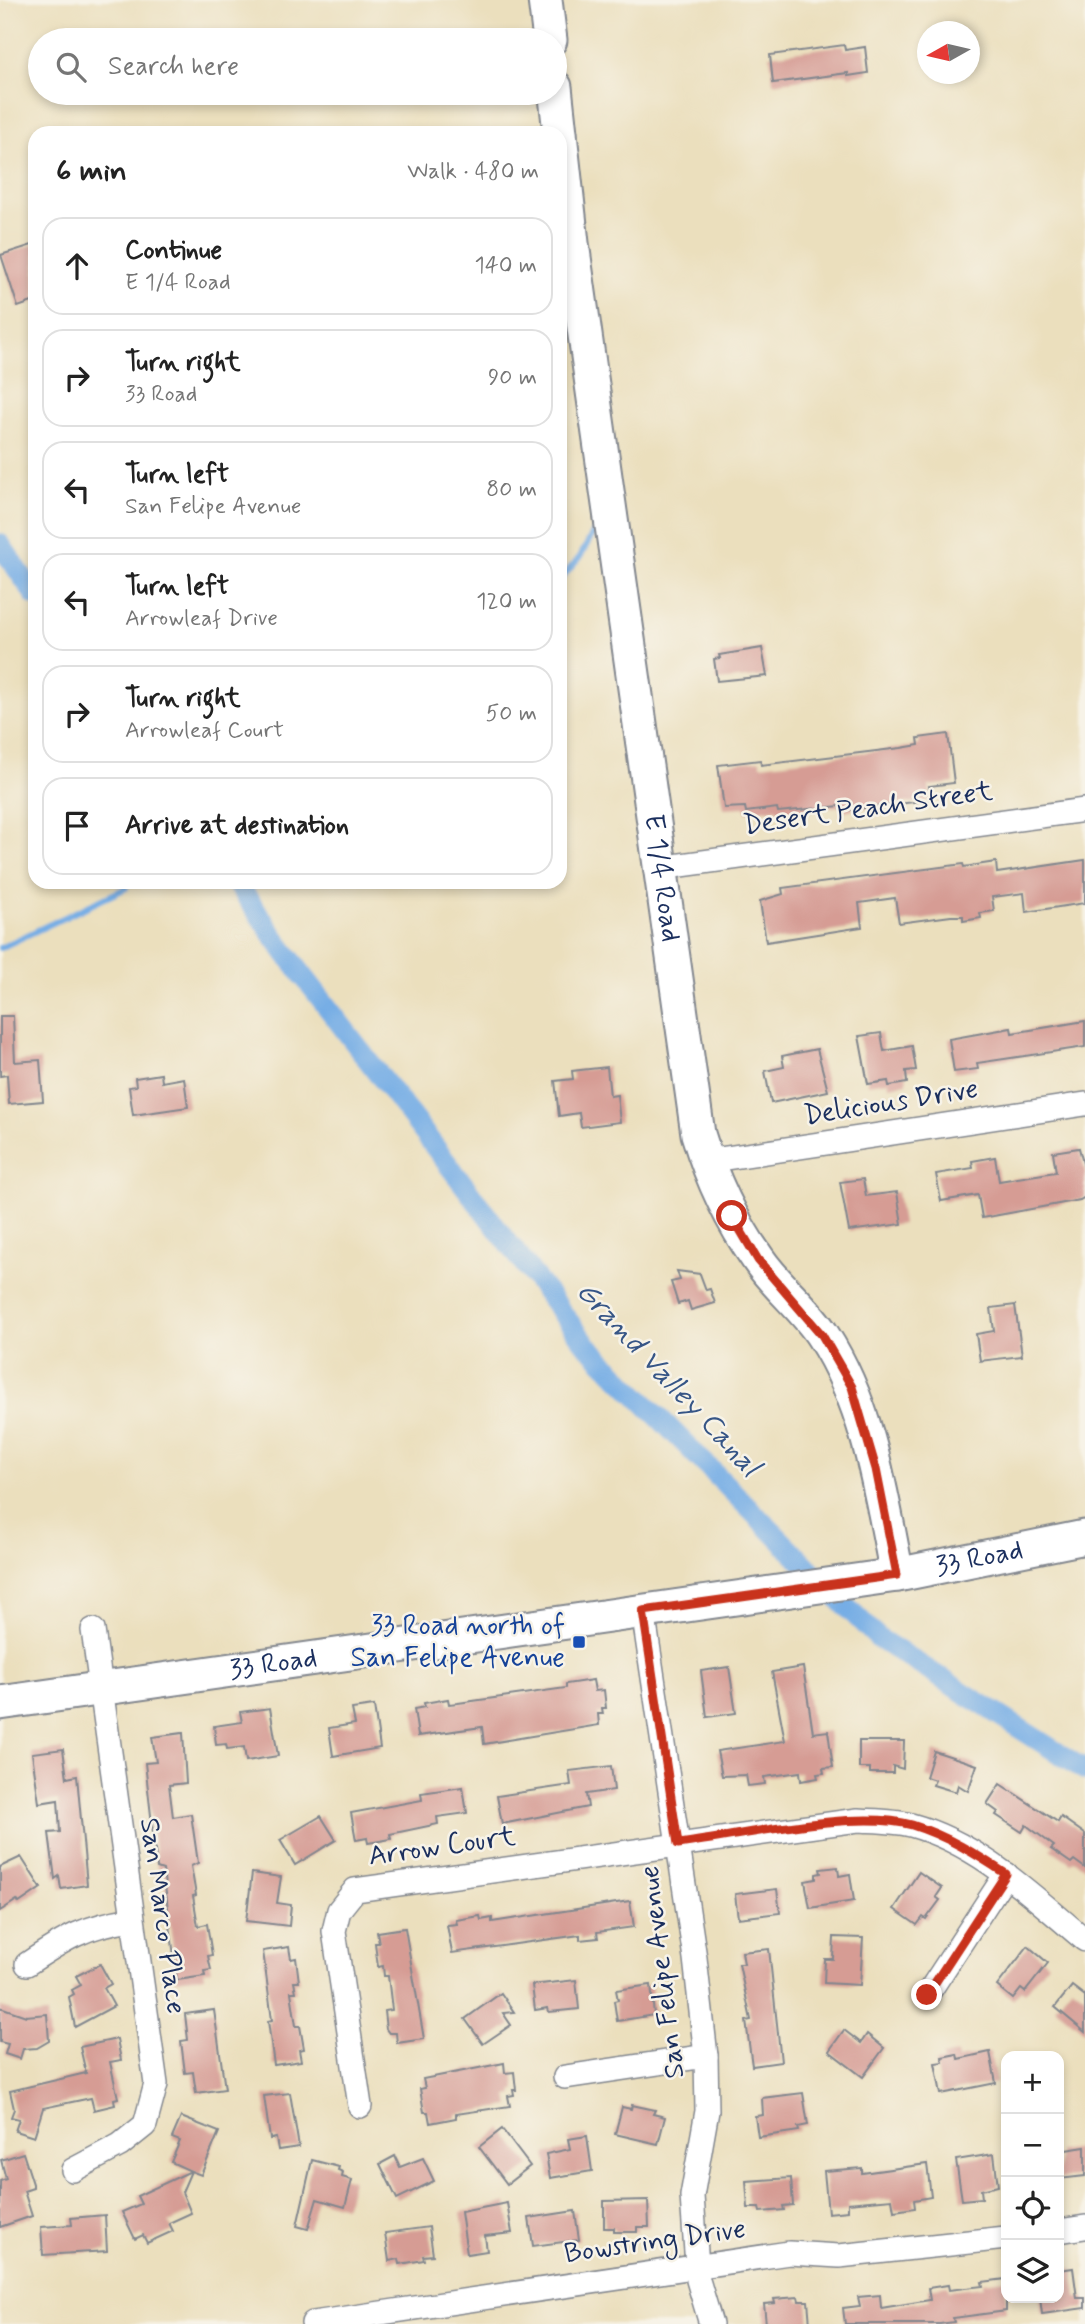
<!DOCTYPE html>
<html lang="en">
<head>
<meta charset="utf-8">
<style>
	:root { --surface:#fff; --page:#f6f6f6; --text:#222; --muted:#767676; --line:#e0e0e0 }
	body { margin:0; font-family:Mynerve,sans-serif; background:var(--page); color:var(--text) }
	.controls { position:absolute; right:21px; bottom:21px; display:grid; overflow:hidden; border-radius:14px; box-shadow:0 4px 10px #0003 }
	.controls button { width:63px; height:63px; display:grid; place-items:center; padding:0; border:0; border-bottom:2px solid var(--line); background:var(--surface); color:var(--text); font:35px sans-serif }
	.compass { position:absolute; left:917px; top:21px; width:63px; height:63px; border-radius:50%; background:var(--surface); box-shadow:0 4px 10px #0003; rotate:262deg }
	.stop { position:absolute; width:21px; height:21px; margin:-16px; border:5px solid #c8321e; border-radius:50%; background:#fff }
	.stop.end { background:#c8321e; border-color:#fff; box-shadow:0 2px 7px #0008 }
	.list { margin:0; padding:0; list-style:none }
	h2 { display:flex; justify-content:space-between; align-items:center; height:91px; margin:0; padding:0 28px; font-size:30px }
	h2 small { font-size:23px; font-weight:400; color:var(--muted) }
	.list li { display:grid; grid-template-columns:46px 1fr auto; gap:21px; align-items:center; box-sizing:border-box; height:98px; margin:0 14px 14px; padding:0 14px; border:2px solid var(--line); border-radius:21px }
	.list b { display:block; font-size:26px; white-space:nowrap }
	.list p { margin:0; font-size:23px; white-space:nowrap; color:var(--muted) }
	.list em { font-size:23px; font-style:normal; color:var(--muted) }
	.icon { flex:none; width:38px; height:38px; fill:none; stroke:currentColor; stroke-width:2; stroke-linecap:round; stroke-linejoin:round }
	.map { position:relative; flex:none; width:1085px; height:2324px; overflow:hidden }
	.search { position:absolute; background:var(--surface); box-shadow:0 4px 10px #0003; left:28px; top:28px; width:539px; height:77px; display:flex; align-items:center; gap:18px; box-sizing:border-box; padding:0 24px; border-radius:38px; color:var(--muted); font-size:26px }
	.panel { position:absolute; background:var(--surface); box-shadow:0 4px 10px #0003; left:28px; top:126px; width:539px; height:763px; border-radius:21px }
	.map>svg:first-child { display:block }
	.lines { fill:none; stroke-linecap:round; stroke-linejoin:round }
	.stream { stroke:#76ade5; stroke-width:6 }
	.canal { stroke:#76ade5; stroke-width:21 }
	.building { fill:#d69c94 }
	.street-casing { stroke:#83878e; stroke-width:26 }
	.secondary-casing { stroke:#83878e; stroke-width:37 }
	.street { stroke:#fff; stroke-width:23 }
	.secondary { stroke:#fff; stroke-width:33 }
	.route { stroke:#c8321e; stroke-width:9 }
	.transit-dot { fill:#1a4fb4; stroke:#f7f3e8; stroke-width:2.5 }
	.labels { text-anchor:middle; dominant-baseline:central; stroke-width:5; stroke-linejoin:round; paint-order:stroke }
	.street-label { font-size:28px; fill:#1b2f5e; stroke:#f7f3e8 }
	.transit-label { font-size:28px; fill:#164399; stroke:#f7f3e8; text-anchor:end }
	.water-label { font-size:30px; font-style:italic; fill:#365586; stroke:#f7f3e8 }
</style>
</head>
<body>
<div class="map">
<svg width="1085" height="2324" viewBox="0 0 1085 2324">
	<rect width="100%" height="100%" fill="#f7f3e8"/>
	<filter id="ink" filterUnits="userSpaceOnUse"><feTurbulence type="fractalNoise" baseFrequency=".0143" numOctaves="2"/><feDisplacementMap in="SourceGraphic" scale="14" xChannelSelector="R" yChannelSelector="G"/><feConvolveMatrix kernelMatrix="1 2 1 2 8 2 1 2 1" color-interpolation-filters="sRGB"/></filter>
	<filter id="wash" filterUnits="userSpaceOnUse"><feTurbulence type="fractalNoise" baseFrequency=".00686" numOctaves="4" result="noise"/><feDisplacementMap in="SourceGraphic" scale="28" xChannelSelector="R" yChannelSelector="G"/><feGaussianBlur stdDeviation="1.57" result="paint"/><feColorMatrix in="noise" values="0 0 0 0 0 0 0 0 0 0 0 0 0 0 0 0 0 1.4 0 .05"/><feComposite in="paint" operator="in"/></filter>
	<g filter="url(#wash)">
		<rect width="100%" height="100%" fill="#ebdfbd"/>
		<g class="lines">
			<g class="stream">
				<path d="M560,580L580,557L598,524"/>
				<path d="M0,948L126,888"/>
			</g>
			<g class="canal">
				<path d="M0,544L35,595"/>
				<path d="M236,882L285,952L586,1344L878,1638L1085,1770"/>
			</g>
		</g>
		<g id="blocks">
			<g class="building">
				<path d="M844,45L845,50L865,47L868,73L848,76V73L773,83L770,55Z"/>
				<path d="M35,244V301L18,307L1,255Z"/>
				<path d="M762,648L767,676L717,681L714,659L720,658L719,655Z"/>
				<path d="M948,734L954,783L929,786L931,800L841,811L840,806L778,812L777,808L746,812L745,807L724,808L718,765L760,760L761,765L901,748L919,745L918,738Z"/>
				<path d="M1085,860V903L1026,912L1024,893L992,897L994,911L980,913L981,918L963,921V916H951L899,923L895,898L859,903L862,927L766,942L760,901L783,894L782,888L963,864L964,867L996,862L997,873Z"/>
				<path d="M0,1016H13L15,1062L40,1060L43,1101L9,1104L7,1075L0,1076Z"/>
				<path d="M1085,1021V1047L977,1063L978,1069L954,1072L949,1039L1011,1028L1012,1033Z"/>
				<path d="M881,1033L884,1051L912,1046L916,1070L906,1071L907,1083L889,1086L888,1081L868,1084L859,1036Z"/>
				<path d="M817,1049L828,1091L771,1103L765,1071L784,1067L782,1056Z"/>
				<path d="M607,1067L610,1096L617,1095L620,1122L581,1127L579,1113L559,1116L555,1081L573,1079L572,1071Z"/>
				<path d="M161,1074L162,1082L184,1078L188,1107L133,1115L129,1087L136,1086L135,1078Z"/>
				<path d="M1079,1148L1085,1171V1197L1080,1200L982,1218L978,1195L941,1201L936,1174L973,1168L972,1161L995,1157L999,1181L1056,1172L1053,1152Z"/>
				<path d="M863,1179L866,1196L897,1192L902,1224L849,1231L840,1182Z"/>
				<path d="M677,1271L700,1274L706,1290L710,1289L715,1303L691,1310L688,1301L678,1304L671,1282L680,1280Z"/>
				<path d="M1015,1305L1022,1356L980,1361L976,1334L994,1331L991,1308Z"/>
				<path d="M729,1667L736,1713L707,1717L701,1671Z"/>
				<path d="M803,1667L813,1733L828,1731L833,1767L823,1768L824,1773L817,1774L818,1778L801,1781L800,1772L764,1777L765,1784L748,1786L746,1775L722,1776L717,1751L785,1741L772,1672Z"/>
				<path d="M593,1680L595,1691L604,1690L606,1708H602L603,1714H598L599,1725L484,1744L482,1727L418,1736L414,1709L425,1707L424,1703L448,1699L449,1704L458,1703L566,1688V1684Z"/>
				<path d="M374,1706L380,1748L333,1756L329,1728L355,1724L352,1709Z"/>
				<path d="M270,1708L278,1756L246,1761L244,1747L227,1749L226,1744L216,1745L214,1726L242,1722L240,1712Z"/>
				<path d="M183,1733L186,1783L169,1785L173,1817L191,1814L198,1863L191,1866L196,1895L193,1896L198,1926L207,1924L212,1955L208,1956L211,1970L204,1971L205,1976L177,1980L163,1870L157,1868L145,1763L156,1762L152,1737Z"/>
				<path d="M859,1741H904L903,1769L893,1766V1773H870V1768H859Z"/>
				<path d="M63,1749L67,1778L77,1776L87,1885L61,1889L59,1876L55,1879L49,1833L60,1832L58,1800L39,1803L32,1753Z"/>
				<path d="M934,1751L977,1765L968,1791L958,1785L956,1792L933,1785L935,1780L926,1777Z"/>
				<path d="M611,1766L614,1790L586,1794L588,1807L502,1824L497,1796L571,1785L569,1771Z"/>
				<path d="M1000,1784L1058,1822L1061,1817L1085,1834V1868L1074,1860L1071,1863L1051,1849L1054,1846L1026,1825L1022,1832L996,1815L998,1812L987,1804Z"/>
				<path d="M463,1787L467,1813L437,1817L438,1824L390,1834L391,1839L368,1843L367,1838L356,1840L351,1813L422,1800L421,1793Z"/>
				<path d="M321,1816L336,1840L295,1865L280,1840Z"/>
				<path d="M21,1857L41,1888L19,1903L17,1900L0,1911V1867Z"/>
				<path d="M838,1867L839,1876L850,1874L854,1901L810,1908L805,1881L816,1879V1874L821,1873L820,1869Z"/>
				<path d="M919,1872L942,1888L936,1897L940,1900L926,1919L923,1917L917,1925L894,1909Z"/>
				<path d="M252,1873L281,1877L277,1903L291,1905L289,1926L246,1921Z"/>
				<path d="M777,1889L780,1913L738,1918L735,1894Z"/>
				<path d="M630,1901L634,1927L597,1932L598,1938L580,1940V1935L452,1953L447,1925L457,1924L456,1920L480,1916L481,1920L492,1918V1922Z"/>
				<path d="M405,1928L424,2039L397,2043L396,2033H389L386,2029L384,2011L392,2010L388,1976H384L383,1966L378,1967L375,1943H379L377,1932Z"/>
				<path d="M834,1937L863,1938L860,1985L824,1983L825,1959H833Z"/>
				<path d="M1028,1946L1048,1963L1025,1992L1021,1989L1013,1999L997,1986Z"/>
				<path d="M289,1947L291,1959L296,1958L299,1982H294L296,1992H291L296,2026H300L304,2049L299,2050L301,2061L274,2065L268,2021L272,2020L263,1951Z"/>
				<path d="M769,1949L781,2062L752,2066L746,2021L751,2020L739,1964H744L742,1952Z"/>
				<path d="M100,1964L111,1984L104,1988L114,2006L75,2027L69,1997L74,1994L72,1990L81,1985L76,1976Z"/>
				<path d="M576,1980L579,2009L549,2012L548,2008L535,2010L532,1985Z"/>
				<path d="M651,1985L654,2015L617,2021L614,2001L618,2000L616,1990Z"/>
				<path d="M1072,1986L1085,1996V2032L1055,2007Z"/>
				<path d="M501,1993L514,2012L503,2013L511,2025L483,2044L465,2019Z"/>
				<path d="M0,2007L26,2016L47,2014L49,2041L37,2048L23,2049L20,2059L5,2054L8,2044L0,2042Z"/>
				<path d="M214,2010L225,2089L196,2093L193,2072L185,2073L181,2041L188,2040L185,2014Z"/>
				<path d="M844,2030L861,2043L867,2034L884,2048L863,2077L829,2051Z"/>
				<path d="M117,2039L121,2060L110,2062L118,2098L114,2099L115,2105L94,2110L91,2098L43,2108L34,2137L15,2131L19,2119L11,2117L14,2109L10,2091L86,2073L80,2047Z"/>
				<path d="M990,2052L996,2083L941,2094L935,2063L943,2062L942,2057L957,2054L958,2059Z"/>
				<path d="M504,2063L505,2073L514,2072L516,2090H513L514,2095L508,2096L510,2106L456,2114V2118L430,2123L428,2112H424L420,2089L425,2088L423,2079Z"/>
				<path d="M290,2093L299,2147L278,2150L276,2138L270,2139L264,2096Z"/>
				<path d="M803,2093L808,2125L798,2127L799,2131L758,2137L755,2116L763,2115L762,2098Z"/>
				<path d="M632,2105L655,2110L653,2114L665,2117L658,2144L615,2134L622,2107L631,2109Z"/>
				<path d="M181,2117L219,2132L201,2175L191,2171L182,2192L191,2213L169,2223L173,2231L147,2243L143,2235L135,2239L122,2212L141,2204L137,2196L191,2171L171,2162L180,2141L172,2138Z"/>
				<path d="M502,2129L530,2166L507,2184L479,2147Z"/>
				<path d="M587,2136L592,2171L550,2178L546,2154L570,2149L568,2139Z"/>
				<path d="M1085,2147V2176L1059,2179V2151Z"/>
				<path d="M23,2153L33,2184V2188L24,2191L32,2216L0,2227V2181L6,2179L1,2160Z"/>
				<path d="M994,2154L998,2186L981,2190L982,2198L962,2200L956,2160Z"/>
				<path d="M395,2156L400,2167L423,2158L434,2181L397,2199L380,2164Z"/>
				<path d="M312,2160L339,2167L338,2170L343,2172L342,2177L352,2180L345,2207L317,2199L308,2229L297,2226Z"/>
				<path d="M927,2164L931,2197L914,2200L915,2208L894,2211L892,2199L848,2203V2211L828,2213L824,2171L862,2168V2173Z"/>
				<path d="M791,2178L793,2205L783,2206L784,2210L760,2212L759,2208H748L746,2181Z"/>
				<path d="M648,2200L649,2227H637V2232H614V2228H604V2201Z"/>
				<path d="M507,2203L512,2233L485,2236L487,2251L467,2254L461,2212Z"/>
				<path d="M575,2211L579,2240L533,2246L529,2218Z"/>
				<path d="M105,2215L107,2251L43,2255L41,2227L72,2225L71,2218Z"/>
				<path d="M429,2227L433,2255L423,2256L424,2260L400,2264L399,2259L389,2261L385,2233Z"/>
				<path d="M1073,2268L1077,2298H1085V2308L1042,2314L1040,2298H1059V2270Z"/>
				<path d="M1006,2279V2311L953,2318L954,2322L940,2324H845L843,2308L860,2306L858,2297L880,2295L881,2308L930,2300L928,2288L948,2285L949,2290L983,2286L982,2282Z"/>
				<path d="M798,2297L799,2301H808L810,2324H766L764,2304L775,2303L774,2299Z"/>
			</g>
		</g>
	</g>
	<g filter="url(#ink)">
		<use href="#blocks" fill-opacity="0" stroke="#83878e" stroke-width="2"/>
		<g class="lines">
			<defs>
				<g id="street">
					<path d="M659,868L1085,810"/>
					<path d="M706,1161L1085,1104"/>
					<path d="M643,1611L695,1958L706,2056L707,2111L692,2196L698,2280L711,2324"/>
					<path d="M27,1964C66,1938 85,1926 132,1919"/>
					<path d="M927,1995L1006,1874"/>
					<path d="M565,2077L706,2056"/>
					<path d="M360,2106L334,1931L339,1910L355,1890L858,1820C875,1821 895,1821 911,1825C980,1844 1032,1896 1085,1940"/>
					<path d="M73,2170L120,2145L145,2125L156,2084L93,1630"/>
					<path d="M1059,2231L1085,2227"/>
					<path d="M313,2323L789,2253L839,2256L1006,2238"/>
				</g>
				<g id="secondary">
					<path d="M545,0L550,40"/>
					<path d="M555,87L560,133"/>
					<path id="s1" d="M560,134L572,243L698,1134C711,1177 732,1222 758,1259C777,1287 805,1308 823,1336C869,1407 881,1493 897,1575"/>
					<path id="s2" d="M0,1703L897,1575L1085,1537"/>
				</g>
			</defs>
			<use href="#street" class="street-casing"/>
			<use href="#secondary" class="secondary-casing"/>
			<use href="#street" class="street"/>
			<use href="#secondary" class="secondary"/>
		</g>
	</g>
	<g class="lines" filter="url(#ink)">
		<path class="route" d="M732,1216L758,1260L822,1335L852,1387L876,1469L897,1575L643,1611L678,1844C739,1836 856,1809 912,1825C947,1836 976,1854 1006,1874L927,1995"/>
	</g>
	<rect class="transit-dot" x="572" y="1635" width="14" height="14" rx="3.5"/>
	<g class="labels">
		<g class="street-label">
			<text transform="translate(868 809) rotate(-8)">Desert Peach Street</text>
			<text stroke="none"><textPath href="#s1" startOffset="751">E 1/4 Road</textPath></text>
			<text transform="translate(891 1103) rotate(-9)">Delicious Drive</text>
			<text stroke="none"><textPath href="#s2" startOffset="990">33 Road</textPath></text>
			<text stroke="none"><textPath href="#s2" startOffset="276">33 Road</textPath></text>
			<text transform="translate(442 1847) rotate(-8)">Arrow Court</text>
			<text transform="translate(162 1916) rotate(82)">San Marco Place</text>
			<text transform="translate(663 1972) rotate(-97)">San Felipe Avenue</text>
			<text transform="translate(655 2242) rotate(-8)">Bowstring Drive</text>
		</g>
		<g class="transit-label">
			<text x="565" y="1626">33 Road north of<tspan x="565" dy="32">San Felipe Avenue</tspan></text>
		</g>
		<g class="water-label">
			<text transform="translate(668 1379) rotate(47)">Grand Valley Canal</text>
		</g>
	</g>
</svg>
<div class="controls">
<button>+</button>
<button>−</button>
<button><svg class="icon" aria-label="locate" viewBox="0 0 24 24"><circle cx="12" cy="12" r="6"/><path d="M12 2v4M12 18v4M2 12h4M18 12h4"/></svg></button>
<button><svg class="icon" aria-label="layers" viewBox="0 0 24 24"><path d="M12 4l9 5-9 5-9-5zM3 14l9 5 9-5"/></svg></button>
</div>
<svg class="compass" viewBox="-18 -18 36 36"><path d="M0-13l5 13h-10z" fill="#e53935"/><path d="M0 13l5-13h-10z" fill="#767676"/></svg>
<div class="stop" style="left:732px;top:1216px"></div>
<div class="stop end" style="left:927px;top:1995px"></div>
<div class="search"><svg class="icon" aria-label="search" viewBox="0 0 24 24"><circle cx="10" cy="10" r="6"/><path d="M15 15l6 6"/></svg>Search here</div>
<section class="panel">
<h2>6 min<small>Walk · 480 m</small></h2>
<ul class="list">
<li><svg class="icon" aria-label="ahead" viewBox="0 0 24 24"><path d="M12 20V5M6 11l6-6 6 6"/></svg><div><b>Continue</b><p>E 1/4 Road</p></div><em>140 m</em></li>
<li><svg class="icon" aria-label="right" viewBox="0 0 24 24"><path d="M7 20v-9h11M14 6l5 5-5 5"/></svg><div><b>Turn right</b><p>33 Road</p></div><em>90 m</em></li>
<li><svg class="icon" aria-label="left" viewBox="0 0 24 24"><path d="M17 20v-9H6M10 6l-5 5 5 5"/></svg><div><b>Turn left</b><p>San Felipe Avenue</p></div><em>80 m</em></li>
<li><svg class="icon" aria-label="left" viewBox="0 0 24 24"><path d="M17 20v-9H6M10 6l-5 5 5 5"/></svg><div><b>Turn left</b><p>Arrowleaf Drive</p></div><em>120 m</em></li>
<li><svg class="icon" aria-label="right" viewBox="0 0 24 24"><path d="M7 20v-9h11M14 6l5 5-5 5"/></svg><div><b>Turn right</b><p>Arrowleaf Court</p></div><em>50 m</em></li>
<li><svg class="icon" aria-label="arrive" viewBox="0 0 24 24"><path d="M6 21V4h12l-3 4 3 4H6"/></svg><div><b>Arrive at destination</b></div></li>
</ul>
</section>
</div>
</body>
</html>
